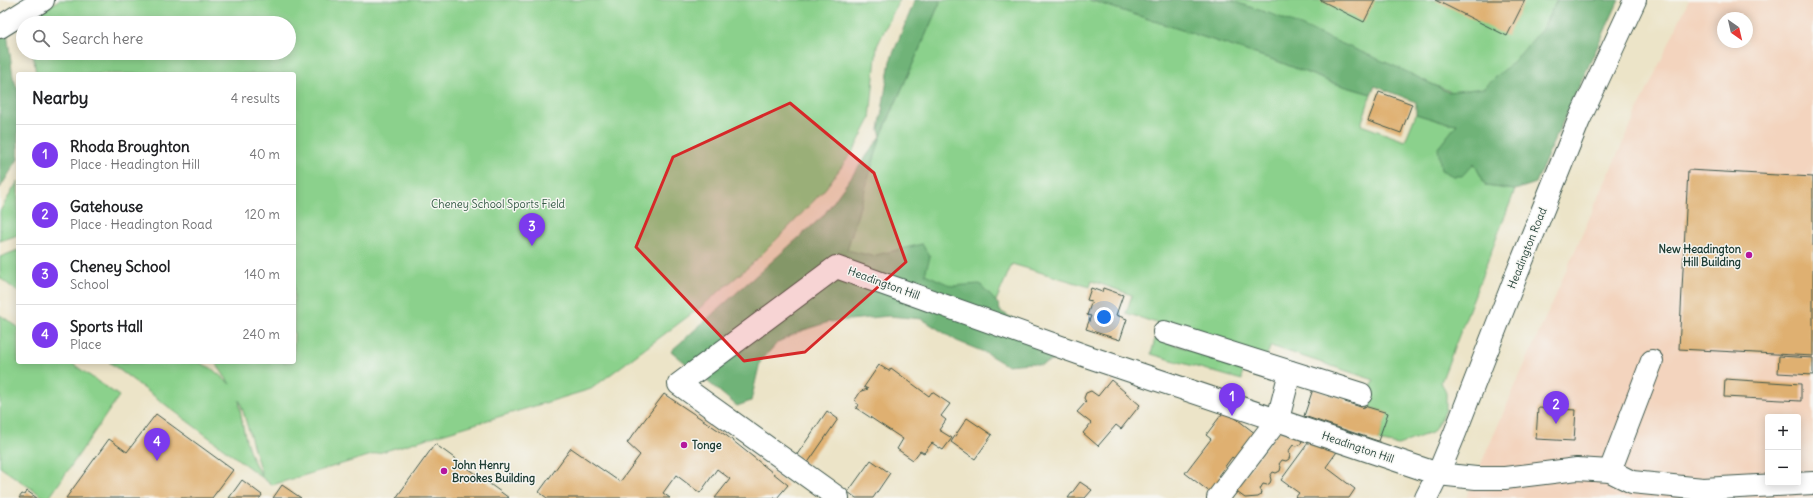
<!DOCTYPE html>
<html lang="en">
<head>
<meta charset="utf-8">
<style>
	:root { --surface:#fff; --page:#f6f6f6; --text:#202124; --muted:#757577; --line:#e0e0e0; --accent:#7c3aed }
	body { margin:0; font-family:Delius,sans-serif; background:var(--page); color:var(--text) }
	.controls { position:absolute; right:12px; bottom:12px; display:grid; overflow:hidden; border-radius:4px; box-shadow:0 2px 10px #0003 }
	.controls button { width:36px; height:36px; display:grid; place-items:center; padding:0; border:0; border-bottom:1px solid var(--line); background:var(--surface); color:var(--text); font:20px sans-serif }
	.compass { position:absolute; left:1717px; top:12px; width:36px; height:36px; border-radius:50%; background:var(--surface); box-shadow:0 2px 10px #0003; rotate:146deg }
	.you { position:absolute; left:1104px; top:317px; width:14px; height:14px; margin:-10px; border:3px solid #fff; border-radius:50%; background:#1a73e8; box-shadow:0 0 0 6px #1a73e833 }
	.badge { display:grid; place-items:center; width:26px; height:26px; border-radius:50%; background:var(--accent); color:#fff; font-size:13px; font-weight:700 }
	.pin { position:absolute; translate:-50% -33px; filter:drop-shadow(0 1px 2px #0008) }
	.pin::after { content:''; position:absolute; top:21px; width:14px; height:12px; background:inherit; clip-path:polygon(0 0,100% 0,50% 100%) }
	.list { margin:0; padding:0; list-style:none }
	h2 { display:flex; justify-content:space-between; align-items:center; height:52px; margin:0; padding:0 16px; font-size:17px }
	h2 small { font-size:13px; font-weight:400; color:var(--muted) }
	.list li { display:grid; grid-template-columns:26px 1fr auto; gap:12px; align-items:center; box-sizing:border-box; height:60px; padding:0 16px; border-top:1px solid var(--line) }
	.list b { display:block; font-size:15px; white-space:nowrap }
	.list p { margin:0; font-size:13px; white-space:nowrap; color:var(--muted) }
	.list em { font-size:13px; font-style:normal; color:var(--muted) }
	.icon { flex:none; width:22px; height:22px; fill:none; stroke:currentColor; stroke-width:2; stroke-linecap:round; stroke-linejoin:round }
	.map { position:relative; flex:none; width:1813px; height:498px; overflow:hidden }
	.search { position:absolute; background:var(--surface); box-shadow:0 2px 10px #0003; left:16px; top:16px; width:280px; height:44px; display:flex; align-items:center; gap:10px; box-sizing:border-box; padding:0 14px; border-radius:22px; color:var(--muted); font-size:15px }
	.panel { position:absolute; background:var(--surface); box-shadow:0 2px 10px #0003; left:16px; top:72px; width:280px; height:292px; border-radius:4px }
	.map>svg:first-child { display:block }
	.built { fill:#f3d4be; fill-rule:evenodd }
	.green { fill:#8bd18c; stroke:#558760; fill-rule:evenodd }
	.forest { fill:#70b378; stroke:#487856 }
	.building { fill:#dfb071 }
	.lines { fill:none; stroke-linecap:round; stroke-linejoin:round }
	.minor-casing { stroke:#3e564a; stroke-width:24 }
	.major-casing { stroke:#3e564a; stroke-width:24 }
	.minor { stroke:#fff; stroke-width:22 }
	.major { stroke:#fff; stroke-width:22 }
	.marked { fill:#d62828; fill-opacity:0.2; stroke:#d62828; stroke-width:3; stroke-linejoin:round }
	.poi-dot { fill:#b5179e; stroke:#f6f6f2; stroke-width:1.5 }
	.labels { text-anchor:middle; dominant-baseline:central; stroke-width:3; stroke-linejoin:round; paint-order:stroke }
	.park-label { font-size:11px; fill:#355b46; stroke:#f6f6f2 }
	.street-label { font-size:11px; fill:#1f3d34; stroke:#f6f6f2 }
	.poi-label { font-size:11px; font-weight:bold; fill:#1f3d34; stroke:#f6f6f2; text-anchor:start }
</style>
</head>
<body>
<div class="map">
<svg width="1813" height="498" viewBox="0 0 1813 498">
	<rect width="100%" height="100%" fill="#f6f6f2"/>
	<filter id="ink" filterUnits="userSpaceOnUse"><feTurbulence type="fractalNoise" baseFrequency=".025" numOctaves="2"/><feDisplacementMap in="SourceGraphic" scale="8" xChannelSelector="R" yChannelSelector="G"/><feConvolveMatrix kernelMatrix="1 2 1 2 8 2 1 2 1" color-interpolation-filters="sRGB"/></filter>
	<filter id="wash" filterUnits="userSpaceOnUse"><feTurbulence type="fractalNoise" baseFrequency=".012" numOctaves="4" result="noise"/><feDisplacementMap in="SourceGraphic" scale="16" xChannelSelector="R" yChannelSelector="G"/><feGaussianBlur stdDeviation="0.9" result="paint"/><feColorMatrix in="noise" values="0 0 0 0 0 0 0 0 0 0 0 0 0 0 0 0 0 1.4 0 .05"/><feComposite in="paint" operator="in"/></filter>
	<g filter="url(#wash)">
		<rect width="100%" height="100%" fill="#ece4c8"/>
		<path class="built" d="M1689,0H1813V498H1466L1614,162ZM1723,18H1747V42H1723ZM1768,417H1798V483H1768Z"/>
		<g class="green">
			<path d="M59,0H899L877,46L870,119L854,150L825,189L788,228L752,264L702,306L591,389L272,485L109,362H198L211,368L230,384L215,362H294V74H36L33,53H289V23H34L37,14ZM239,400L240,401L262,476C247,455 242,426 239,400Z"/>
			<path d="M941,0H1090L1277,61L1333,83L1371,94L1361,125L1405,141L1416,114L1442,122L1458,124L1438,148L1474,163L1486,186L1515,190L1441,382L1446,393V410L1433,432L1398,445L1378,441L1387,413L1364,406L1374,380L1271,346L1266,357H1261L1126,313L1132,295L1092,281L1090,287L1012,264L992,310L834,257L881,136Z"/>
			<path d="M1210,0H1557L1500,110Z"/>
			<path d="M18,181V235L0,241V211Z"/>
			<path d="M18,250V292L0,278V257Z"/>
			<path d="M0,315L18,327V362H70L119,396L49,498H45L0,467Z"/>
			<path d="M1155,339L1243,365L1242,380L1151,354Z"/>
		</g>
		<g class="forest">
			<path d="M915,0H941L881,136L847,250L872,256L922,244L930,257L925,274L952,286L980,284L999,305L1000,311L1072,353L1041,365L1031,363L1006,365L984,352L957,341L922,319L889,316L829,322L804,330L778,342L760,362L751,401L737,406L671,351L823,216L881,136L879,130L890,61Z"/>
			<path d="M1090,0H1229L1277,16L1399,68L1448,92L1484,88L1515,60L1543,28L1557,0H1619L1552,145L1536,183L1515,190L1486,186L1474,163L1462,176H1453L1441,170L1438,148L1457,124L1442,122L1416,114V102L1375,86L1371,94L1333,83L1277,61Z"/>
			<path d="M7,32L13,77L18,90V159L0,188V37Z"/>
		</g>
		<g id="blocks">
			<g class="building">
				<path d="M1320,0H1375L1364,22Z"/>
				<path d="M1435,0H1525L1507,36Z"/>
				<path d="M1379,92L1412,104L1401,133L1368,121Z"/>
				<path d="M1688,170L1813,177V356L1679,349Z"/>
				<path d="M1091,288L1102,292L1103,288L1123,295L1116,315L1127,319L1120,340L1086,329L1091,316L1087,315L1092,301L1087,300Z"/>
				<path d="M1779,356L1813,358V375L1778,373Z"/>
				<path d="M879,365L889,371L891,368L929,396L932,392L950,404L941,416L946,420L939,430L952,438L943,450L932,443L924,453L920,451L913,460L897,449L903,439L856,408L858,405L855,400L861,391L868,389L864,387Z"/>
				<path d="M1725,379L1801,384V401L1724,397Z"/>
				<path d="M1111,380L1140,405L1121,429L1116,425L1098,446L1083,433L1091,423L1077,412L1086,402L1084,398L1086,393L1091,391L1098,396Z"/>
				<path d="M1313,389L1345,399V402L1364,408V406L1388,413L1378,441L1304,416Z"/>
				<path d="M664,394L727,436L788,485L777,498H715L730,479L717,469L700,493L676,475L663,493L670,498H547L539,492L571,448L620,482L640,455L627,443Z"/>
				<path d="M1538,408L1576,410L1574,441L1536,439Z"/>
				<path d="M1225,410L1256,434L1236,460L1232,457L1218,476L1222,479L1211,493L1185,473L1211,439L1206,435Z"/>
				<path d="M827,411L838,419L807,464L796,456Z"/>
				<path d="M156,414L233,470L212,498H66L109,439L127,452Z"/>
				<path d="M967,418L992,435L975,459L951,442Z"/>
				<path d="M1279,430L1300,437L1302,440L1301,444L1297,446L1293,445L1288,452L1290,455L1289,459L1286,461L1282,460L1279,464L1281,467L1280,471L1276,473L1273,472L1270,476L1271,480L1270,483L1267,485L1263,484L1260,489L1262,492L1261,495L1258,497L1245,498L1234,490Z"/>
				<path d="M1311,439L1339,449L1326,467L1355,489L1349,498H1295L1299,493L1281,480Z"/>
				<path d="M435,444L509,498H396Z"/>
				<path d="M871,460L890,473L873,498H856L848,492Z"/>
				<path d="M242,480L262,495L260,498H229Z"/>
				<path d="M1080,482L1092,490L1085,498H1068Z"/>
				<path d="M282,485L301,498H273Z"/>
				<path d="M27,491L37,498H19L22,494L25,495Z"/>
			</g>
		</g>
	</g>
	<g filter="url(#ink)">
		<use href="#blocks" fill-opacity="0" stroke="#3e564a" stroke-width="1"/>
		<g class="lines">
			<defs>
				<g id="minor">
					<path d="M0,27L43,0"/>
					<path d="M1164,332L1361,394"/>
					<path d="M1610,471L1652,361"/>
					<path d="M838,498L679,384L836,267L1089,357L1438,474L1476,478H1505L1577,469L1610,471L1632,482L1703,489L1813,483"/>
					<path d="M1218,498L1278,419L1290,372"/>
				</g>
				<path id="major" d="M1426,498L1438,474L1455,433L1516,276L1579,120L1635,0"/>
			</defs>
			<use href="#minor" class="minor-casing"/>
			<use href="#major" class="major-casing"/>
			<use href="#minor" class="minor"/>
			<use href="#major" class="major"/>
		</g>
	</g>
	<path class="marked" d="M790,103L874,173L906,262L805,352L744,361L636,247L673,157Z"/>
	<g class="poi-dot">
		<circle cx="1749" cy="255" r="4"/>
		<circle cx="684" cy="445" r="4"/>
		<circle cx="444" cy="471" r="4"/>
	</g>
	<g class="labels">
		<g class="park-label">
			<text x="498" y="204">Cheney School Sports Field</text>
		</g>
		<g class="street-label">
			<text transform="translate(1527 248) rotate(-68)">Headington Road</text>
			<text transform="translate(884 283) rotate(20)">Headington Hill</text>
			<text transform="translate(1358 447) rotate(19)">Headington Hill</text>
		</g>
		<g class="poi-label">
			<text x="1741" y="249" text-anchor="end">New Headington<tspan x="1741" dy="13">Hill Building</tspan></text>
			<text x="692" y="445">Tonge</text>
			<text x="452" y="465">John Henry<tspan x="452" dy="13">Brookes Building</tspan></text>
		</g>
	</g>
</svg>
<div class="controls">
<button>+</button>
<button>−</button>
</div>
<svg class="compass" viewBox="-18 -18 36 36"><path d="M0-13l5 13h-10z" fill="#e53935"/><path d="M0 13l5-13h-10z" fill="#757577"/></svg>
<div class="you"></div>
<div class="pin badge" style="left:1232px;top:416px">1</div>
<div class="pin badge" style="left:1556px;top:424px">2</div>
<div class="pin badge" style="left:532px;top:246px">3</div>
<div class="pin badge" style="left:157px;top:461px">4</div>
<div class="search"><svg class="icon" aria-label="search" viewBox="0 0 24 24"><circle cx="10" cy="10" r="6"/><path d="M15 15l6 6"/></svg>Search here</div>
<section class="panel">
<h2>Nearby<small>4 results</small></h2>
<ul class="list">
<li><span class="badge">1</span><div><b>Rhoda Broughton</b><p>Place · Headington Hill</p></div><em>40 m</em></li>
<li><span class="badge">2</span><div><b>Gatehouse</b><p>Place · Headington Road</p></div><em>120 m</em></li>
<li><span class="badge">3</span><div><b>Cheney School</b><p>School</p></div><em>140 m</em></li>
<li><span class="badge">4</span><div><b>Sports Hall</b><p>Place</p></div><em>240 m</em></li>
</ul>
</section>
</div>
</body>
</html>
